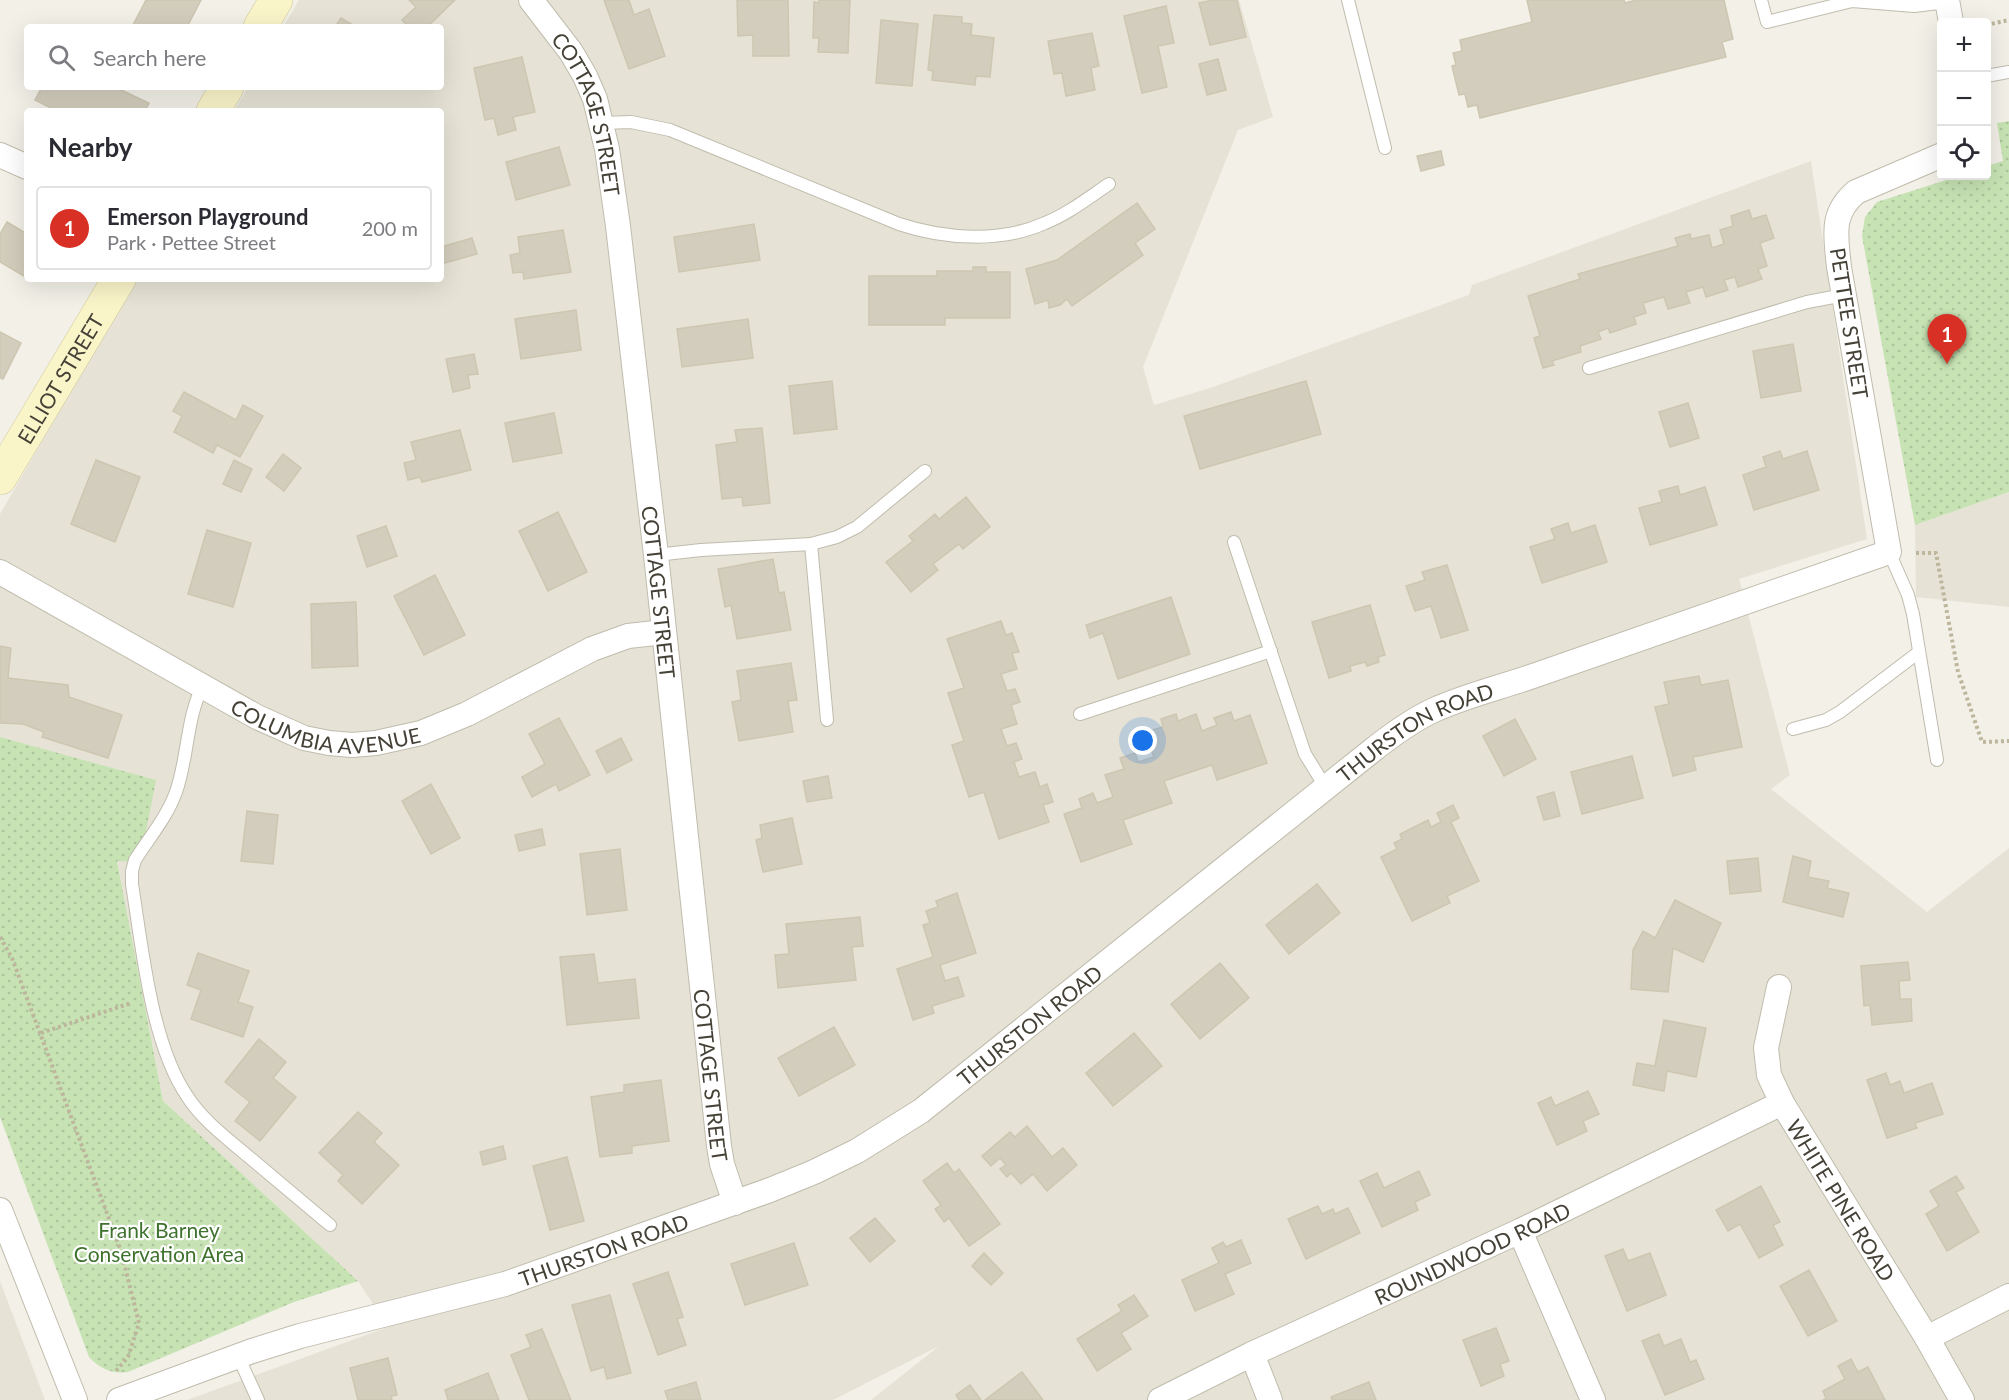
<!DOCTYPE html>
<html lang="en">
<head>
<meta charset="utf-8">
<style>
	:root { --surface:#fff; --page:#f7f7f7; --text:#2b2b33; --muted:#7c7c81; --line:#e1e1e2; --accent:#d93025 }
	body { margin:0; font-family:Lato,sans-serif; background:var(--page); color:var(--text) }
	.controls { position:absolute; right:18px; top:18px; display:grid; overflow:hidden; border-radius:6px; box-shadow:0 6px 24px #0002 }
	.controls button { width:54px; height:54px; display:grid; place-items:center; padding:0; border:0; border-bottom:2px solid var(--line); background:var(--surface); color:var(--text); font:30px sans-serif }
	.you { position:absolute; left:1143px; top:741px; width:21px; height:21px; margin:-15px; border:4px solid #fff; border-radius:50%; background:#1a73e8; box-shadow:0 0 0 9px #1a73e833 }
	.badge { display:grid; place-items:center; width:39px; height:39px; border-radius:50%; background:var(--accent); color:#fff; font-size:20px; font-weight:700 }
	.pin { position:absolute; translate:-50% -50px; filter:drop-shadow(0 2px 3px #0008) }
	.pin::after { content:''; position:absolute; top:32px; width:21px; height:18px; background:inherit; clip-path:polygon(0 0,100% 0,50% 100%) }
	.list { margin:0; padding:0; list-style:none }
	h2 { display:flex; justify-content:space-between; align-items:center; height:78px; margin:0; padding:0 24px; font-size:26px }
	h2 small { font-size:20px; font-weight:400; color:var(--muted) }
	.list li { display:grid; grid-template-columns:39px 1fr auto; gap:18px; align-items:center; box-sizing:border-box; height:84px; margin:0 12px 12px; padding:0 12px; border:2px solid var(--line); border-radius:6px }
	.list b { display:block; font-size:22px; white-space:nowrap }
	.list p { margin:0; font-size:20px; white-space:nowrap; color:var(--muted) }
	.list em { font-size:20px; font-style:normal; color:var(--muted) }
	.icon { flex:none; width:33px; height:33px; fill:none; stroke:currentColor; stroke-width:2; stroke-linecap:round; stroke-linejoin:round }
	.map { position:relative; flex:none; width:2009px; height:1400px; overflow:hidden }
	.search { position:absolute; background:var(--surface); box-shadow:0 6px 24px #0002; left:24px; top:24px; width:420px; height:66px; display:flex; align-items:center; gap:15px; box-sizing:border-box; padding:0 21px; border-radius:6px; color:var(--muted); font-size:22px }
	.panel { position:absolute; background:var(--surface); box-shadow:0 6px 24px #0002; left:24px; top:108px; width:420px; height:174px; border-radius:6px }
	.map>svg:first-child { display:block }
	.residential { fill:#e6e3d6 }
	.park { fill:url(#park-dots) }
	.building { fill:#d3cdbd; stroke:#cdc6b1; stroke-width:1.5 }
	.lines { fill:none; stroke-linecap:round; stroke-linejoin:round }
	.lane-casing { stroke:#c0bcad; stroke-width:14 }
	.street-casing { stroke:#c0bcad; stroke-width:26 }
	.secondary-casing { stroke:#cec79a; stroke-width:34 }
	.path { stroke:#bdb69d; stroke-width:4; stroke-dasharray:3 3; stroke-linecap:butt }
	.lane { stroke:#fff; stroke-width:12 }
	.street { stroke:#fff; stroke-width:24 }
	.secondary { stroke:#faf5c9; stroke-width:33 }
	.labels { text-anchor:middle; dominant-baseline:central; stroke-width:4.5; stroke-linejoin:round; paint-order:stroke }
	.street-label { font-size:21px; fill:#454137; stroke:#fff }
	.park-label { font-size:21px; fill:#3f722e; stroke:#fff }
</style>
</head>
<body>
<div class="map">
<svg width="2009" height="1400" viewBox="0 0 2009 1400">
	<defs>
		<pattern id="park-dots" width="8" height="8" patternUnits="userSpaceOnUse" patternTransform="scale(1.5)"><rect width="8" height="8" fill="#c7e3b3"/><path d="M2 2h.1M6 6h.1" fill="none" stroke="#acc49b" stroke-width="1.8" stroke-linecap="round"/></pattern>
	</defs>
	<rect width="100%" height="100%" fill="#f2f0e7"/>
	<g class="residential">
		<path d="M299,0H1239L1273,117L1238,130L1143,367L1154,405L1213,387L1469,295L1472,285L1811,161L1867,539L1739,579L1790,775L1771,789L1927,912L2009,848V1400H871L939,1346L833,1400H187L388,1327L358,1281L163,1101L117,860L0,737V514L136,279H441V111H234L248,87H441V27H283Z"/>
		<path d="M2009,492V607L1916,597L1915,525Z"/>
		<path d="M0,1281L45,1400H0Z"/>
	</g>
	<g class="park">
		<path d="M2009,121V492L1915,525L1862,236L1865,217L1877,202L1959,176H1986L1987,166L2003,161L1997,123Z"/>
		<path d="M0,737L156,780L140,862L117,861L163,1101L358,1281L294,1302L128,1372C112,1374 100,1369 89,1357L0,1117Z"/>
	</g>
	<g class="building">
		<path d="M146,0H201L187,27H132Z"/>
		<path d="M409,0H455L427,27H409L402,20L416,7Z"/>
		<path d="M604,0H629L634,15L649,9L665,56L629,69Z"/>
		<path d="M737,0H788L789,56H753V35L738,36Z"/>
		<path d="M819,0H850L848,53L818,52L819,38H813L814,2L819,3Z"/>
		<path d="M1213,0H1237L1246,37L1210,45L1199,3Z"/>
		<path d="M1527,0H1624L1625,3L1636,0H1724L1733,39L1722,42L1726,57L1480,118L1477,105L1468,107L1465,94L1459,95L1452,66L1456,65L1453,53L1462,51L1460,40L1532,22Z"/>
		<path d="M1166,6L1174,43L1158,46L1167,87L1142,93L1124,16Z"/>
		<path d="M934,15L962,17V23L972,24L971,35L994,38L990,77L976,76L975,85L932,80L933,71L928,70Z"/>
		<path d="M341,18L356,27H335Z"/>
		<path d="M881,20L918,24L912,86L876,83Z"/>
		<path d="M1092,33L1099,66L1091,68L1095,90L1066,96L1062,73L1054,74L1048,41Z"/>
		<path d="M522,57L535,112L513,117L516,130L498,135L494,118L485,120L474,68Z"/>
		<path d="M1218,59L1226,90L1207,95L1199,64Z"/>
		<path d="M42,87H115L149,103L145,111H57L35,100Z"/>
		<path d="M559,147L570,185L516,200L506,162Z"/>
		<path d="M1441,151L1444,165L1421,171L1417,156Z"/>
		<path d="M1137,203L1155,229L1135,243L1143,255L1072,306L1067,299L1060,305L1049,308L1048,300L1035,304L1026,269L1057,260Z"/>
		<path d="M1749,210L1752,219L1766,215L1774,238L1760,243L1767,266L1758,269L1762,279L1738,287L1735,277L1724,280L1728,290L1706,297L1703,287L1686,292L1690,303L1668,309L1664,297L1643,303L1646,313L1634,317L1636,324L1610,333L1608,328L1598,332L1601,339L1580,346L1581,352L1552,361L1554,365L1543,368L1534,338L1540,336L1528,296L1580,279L1578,274L1678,246L1675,238L1690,234L1691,239L1709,235L1712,248L1724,244L1720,230L1733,226L1731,216Z"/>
		<path d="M7,222L27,234V278L0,262V234Z"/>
		<path d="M754,224L760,260L679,272L674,237Z"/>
		<path d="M563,230L571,272L524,279L523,272L513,273L510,255L520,253L518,237Z"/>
		<path d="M472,238L477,254L441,264V247Z"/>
		<path d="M973,267H986V272H1010V318H945V325H869V276H937V271H973Z"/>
		<path d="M576,310L581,350L521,359L515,319Z"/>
		<path d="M748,319L753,358L682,367L677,329Z"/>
		<path d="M0,332L21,343L3,379L0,378Z"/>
		<path d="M1793,344L1801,391L1761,398L1753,351Z"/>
		<path d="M474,354L478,374L468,375L470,388L453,392L446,359Z"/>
		<path d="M832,381L837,429L794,434L789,386Z"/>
		<path d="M1306,381L1321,434L1200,469L1184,416Z"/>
		<path d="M184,392L236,420L243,405L263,416L240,457L217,445L213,453L174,432L182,416L173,411Z"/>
		<path d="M1688,403L1699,438L1670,447L1659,412Z"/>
		<path d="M554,413L562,453L513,462L505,423Z"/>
		<path d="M762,428L770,503L743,506L742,497L722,499L716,445L737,442L735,430Z"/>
		<path d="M460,430L471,470L422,482L420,477L408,480L404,463L416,460L411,442Z"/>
		<path d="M1780,451L1783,459L1807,451L1819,490L1754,510L1743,475L1766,467L1763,457Z"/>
		<path d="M283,454L301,468L284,491L266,477Z"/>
		<path d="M96,460L140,477L115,542L71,524Z"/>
		<path d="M234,460L252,469L241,492L223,484Z"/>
		<path d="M1678,486L1680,495L1705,487L1717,525L1650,545L1639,508L1662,502L1659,491Z"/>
		<path d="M966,497L990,527L963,549L959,544L933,564L938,570L911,592L886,562L913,541L909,536L935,514L939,519Z"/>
		<path d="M558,512L587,572L548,591L519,531Z"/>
		<path d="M1568,523L1571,533L1595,525L1607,562L1542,583L1530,547L1555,539L1551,529Z"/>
		<path d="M386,526L397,556L367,567L357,536Z"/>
		<path d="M207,530L251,543L233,607L188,594Z"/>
		<path d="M773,559L779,593L784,592L791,630L737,639L731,605L725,607L718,569Z"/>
		<path d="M1447,565L1468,630L1441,638L1431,606L1415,611L1406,586L1425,580L1422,572Z"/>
		<path d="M435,575L465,635L424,655L394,596Z"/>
		<path d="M1171,597L1190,654L1118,679L1103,633L1090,638L1086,625Z"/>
		<path d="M356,602L358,666L312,668L311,604Z"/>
		<path d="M1370,605L1385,655L1378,657L1379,662L1367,666L1365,662L1350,666L1351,671L1329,678L1312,622Z"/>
		<path d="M1001,621L1006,635L1012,633L1019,652L1012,653L1017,669L1001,674L1007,691L1015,689L1020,702L1011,705L1017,724L1001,729L1007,746L1016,743L1022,759L1014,762L1019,777L1035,772L1040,787L1047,784L1053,802L1043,805L1049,822L999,839L984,792L969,797L952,745L964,741L948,693L964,688L947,639Z"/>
		<path d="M0,646L11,648L8,678L68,685L69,697L122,715L108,758L42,737L44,732L23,724L0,723Z"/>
		<path d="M791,663L797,700L788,701L793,732L739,741L732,702L741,700L737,671Z"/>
		<path d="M1699,676L1701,685L1728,680L1742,747L1693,757L1696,770L1673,776L1655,707L1669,704L1664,682Z"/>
		<path d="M1231,712L1234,721L1250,715L1267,763L1217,780L1212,765L1164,781L1172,803L1123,820L1132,844L1081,862L1064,814L1082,808L1079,799L1093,793L1097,803L1113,797L1105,775L1124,769L1120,758L1135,753L1138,762L1154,757L1145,732L1163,727L1161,719L1176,714L1178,721L1196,714L1202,731L1217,725L1214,718Z"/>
		<path d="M559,718L590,775L559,791L556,784L532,797L522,777L545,764L529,734Z"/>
		<path d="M1515,719L1536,759L1504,776L1483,736Z"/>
		<path d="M621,738L632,760L607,773L596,751Z"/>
		<path d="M1632,756L1643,798L1582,814L1571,772Z"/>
		<path d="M828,776L832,798L807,802L803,781Z"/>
		<path d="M431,784L460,838L431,854L402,801Z"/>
		<path d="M1554,792L1560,816L1544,820L1537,797Z"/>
		<path d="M1453,805L1459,818L1451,822L1479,881L1447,896L1450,903L1412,921L1381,857L1397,849L1394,843L1402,839L1400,834L1428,820L1431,827L1441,822L1437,813Z"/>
		<path d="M247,811L278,815L273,864L241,861Z"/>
		<path d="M792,818L802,864L763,872L756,840L762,838L760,825Z"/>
		<path d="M542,829L545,845L519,851L515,835Z"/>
		<path d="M620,849L627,910L587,915L580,854Z"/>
		<path d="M1793,856L1811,861L1808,877L1829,881L1827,888L1849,893L1843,917L1783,902Z"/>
		<path d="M1758,858L1761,891L1730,894L1727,861Z"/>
		<path d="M1317,884L1340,913L1289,954L1266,925Z"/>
		<path d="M957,893L976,953L940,965L945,981L958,977L964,996L932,1006L934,1013L913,1020L897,969L933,957L923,925L930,923L926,911L938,907L936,901Z"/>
		<path d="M1675,900L1721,923L1703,962L1673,948L1668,992L1631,989L1633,950L1643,931L1655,938Z"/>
		<path d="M860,917L863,946L852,947L856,980L778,988L775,955L789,954L786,924Z"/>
		<path d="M198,953L249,971L238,1002L253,1007L243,1037L191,1019L201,990L187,985Z"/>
		<path d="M594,954L598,983L635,979L639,1018L567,1025L560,957Z"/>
		<path d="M1908,962L1910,980L1899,981L1900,999H1911L1912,1021L1872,1025L1870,1005L1864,1006L1861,966Z"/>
		<path d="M1220,963L1249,998L1200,1039L1171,1004Z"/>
		<path d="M1664,1020L1706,1028L1696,1077L1667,1071L1664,1091L1633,1085L1637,1063L1655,1066Z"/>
		<path d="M834,1027L855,1065L799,1096L778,1058Z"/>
		<path d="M1134,1033L1162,1066L1113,1106L1086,1073Z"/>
		<path d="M259,1039L286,1062L273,1078L296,1097L260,1141L235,1121L250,1102L225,1082Z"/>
		<path d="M1886,1073L1890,1085L1900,1081L1904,1093L1932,1083L1943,1114L1915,1123L1917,1128L1887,1138L1867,1080Z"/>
		<path d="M661,1080L669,1141L632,1146V1153L600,1157L591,1097L624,1092V1085Z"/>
		<path d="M1588,1091L1599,1114L1583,1121L1587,1131L1557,1145L1538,1103L1551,1097L1555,1106Z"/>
		<path d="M358,1112L382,1133L374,1142L399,1165L362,1204L338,1181L343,1175L319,1153Z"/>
		<path d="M1027,1126L1052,1157L1063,1148L1077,1165L1047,1191L1033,1174L1021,1184L1011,1173L1007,1177L1000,1169L1006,1165L1000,1158L991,1166L982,1156L1010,1132L1015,1137Z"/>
		<path d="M503,1146L506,1159L483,1165L480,1152Z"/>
		<path d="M567,1157L584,1221L550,1230L533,1166Z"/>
		<path d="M947,1163L954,1173L959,1169L1000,1224L969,1246L949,1218L944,1222L935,1209L941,1205L923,1181Z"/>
		<path d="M1419,1171L1430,1195L1415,1202L1418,1210L1382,1227L1360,1181L1377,1173L1384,1188Z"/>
		<path d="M1956,1176L1964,1188L1956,1192L1979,1232L1947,1251L1926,1214L1939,1206L1930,1191Z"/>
		<path d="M1761,1186L1780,1222L1773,1225L1783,1245L1759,1258L1740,1224L1728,1231L1716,1210Z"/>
		<path d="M1318,1206L1322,1214L1333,1209L1335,1214L1348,1208L1360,1233L1306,1259L1288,1219Z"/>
		<path d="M875,1218L895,1241L870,1262L850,1238Z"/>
		<path d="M1241,1240L1251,1263L1225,1274L1234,1294L1195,1311L1182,1280L1219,1263L1212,1248L1223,1242L1226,1247Z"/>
		<path d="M794,1243L808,1285L745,1305L731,1264Z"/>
		<path d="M1623,1249L1628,1261L1650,1253L1666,1295L1627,1311L1605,1256Z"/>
		<path d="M984,1253L1003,1273L991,1285L972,1266Z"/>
		<path d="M1809,1270L1837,1321L1808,1336L1780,1286Z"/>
		<path d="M668,1272L683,1317L677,1319L686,1345L658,1355L633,1284Z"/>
		<path d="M610,1295L631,1373L607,1379L604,1367L591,1371L572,1305Z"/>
		<path d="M1134,1295L1148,1316L1121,1333L1131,1349L1097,1371L1077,1339L1122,1311L1118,1305Z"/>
		<path d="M1496,1328L1509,1361L1500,1364L1504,1376L1481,1386L1463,1340Z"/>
		<path d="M542,1329L571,1400H529L511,1355L531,1347L526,1335Z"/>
		<path d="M1659,1334L1664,1346L1681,1339L1690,1362L1696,1360L1704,1379L1665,1395L1642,1341Z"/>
		<path d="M388,1358L397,1395L391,1396L392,1400H358L350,1368Z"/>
		<path d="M1851,1359L1858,1372L1868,1367L1885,1400H1823L1826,1398L1823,1391L1845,1379L1838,1366Z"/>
		<path d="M1022,1372L1043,1400H985Z"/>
		<path d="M488,1373L499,1400H448L445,1390Z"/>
		<path d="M696,1382L701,1400H668L665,1391Z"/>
		<path d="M1369,1382L1376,1400H1332L1331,1397Z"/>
		<path d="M970,1385L981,1400H959L956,1395Z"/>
	</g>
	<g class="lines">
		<defs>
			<g id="lane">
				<path d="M1348,0L1385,148"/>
				<path d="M1761,0L1767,22L1852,1L1914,6L1947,2"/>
				<path d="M1986,76L2009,72"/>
				<path d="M602,123L631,122L670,130L899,224C944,239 1001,243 1045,223C1068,214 1088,198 1109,184"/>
				<path d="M1589,368L1807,302L1844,295"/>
				<path d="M1234,542L1305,754L1326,788"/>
				<path d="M811,544L827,720"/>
				<path d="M1889,552L1908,595L1913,614L1937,760"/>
				<path d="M656,555L701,550L811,544L837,537L857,527L925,471"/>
				<path d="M202,687C186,721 188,758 176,792C167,817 149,838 135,860L132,871V884C142,947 151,1043 187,1096C202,1120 228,1139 249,1157C276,1180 303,1202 330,1225"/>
				<path d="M1080,714L1271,651"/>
				<path d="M1793,729L1826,720L1840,712L1919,652"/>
				<path d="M238,1356L258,1400"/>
			</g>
			<g id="street">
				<path id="s1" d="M531,0L571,52L585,76L595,99L607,149L618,226L656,555L719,1146L722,1164L735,1203"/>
				<path d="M1947,0L1951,22"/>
				<path d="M0,155L27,167"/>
				<path id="s2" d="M0,572L257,717L304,738L329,743L352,745L376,743L421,733L467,714L592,649L628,636L664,632"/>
				<path id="s3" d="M1779,987L1766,1048L1769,1075L1782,1103L1927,1338L1962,1400"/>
				<path d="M0,1210L75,1400"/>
				<path d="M1520,1231L1593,1400"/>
				<path d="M1927,1338L2009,1296"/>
				<path d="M1252,1354L1270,1400"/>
				<path id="s4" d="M119,1400L252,1351L300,1336L505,1284L770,1190L814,1172L857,1151L921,1111L1369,753C1389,737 1410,721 1434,710C1467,695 1502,687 1536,675L1889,552L1839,267C1836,236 1830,214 1856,192L1942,155"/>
				<path id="s5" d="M1160,1400L1252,1354L1520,1231L1782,1103"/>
			</g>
			<g id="secondary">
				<path d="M260,27L276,0"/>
				<path d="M213,111L227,87"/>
				<path id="s6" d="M0,478L119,279"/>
			</g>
		</defs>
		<use href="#lane" class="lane-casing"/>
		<use href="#street" class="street-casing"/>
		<use href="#secondary" class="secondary-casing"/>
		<g class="path">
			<path d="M1986,25L2009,20"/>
			<path d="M1916,553H1936L1958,672L1982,742L2009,741"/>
			<path d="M0,937L12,958L121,1251L139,1323L128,1357L115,1372"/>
			<path d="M41,1033L131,1003"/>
		</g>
		<use href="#lane" class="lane"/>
		<use href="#street" class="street"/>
		<use href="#secondary" class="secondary"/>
	</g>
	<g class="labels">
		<g class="street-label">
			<text stroke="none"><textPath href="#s1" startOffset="130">COTTAGE STREET</textPath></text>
			<text transform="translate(1850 323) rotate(81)">PETTEE STREET</text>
			<text stroke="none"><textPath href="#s6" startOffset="116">ELLIOT STREET</textPath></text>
			<text stroke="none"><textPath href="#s1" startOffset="616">COTTAGE STREET</textPath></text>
			<text stroke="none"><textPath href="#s2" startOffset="366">COLUMBIA AVENUE</textPath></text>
			<text stroke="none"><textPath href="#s4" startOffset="1480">THURSTON ROAD</textPath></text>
			<text stroke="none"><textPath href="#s4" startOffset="994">THURSTON ROAD</textPath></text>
			<text stroke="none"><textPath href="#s1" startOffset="1102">COTTAGE STREET</textPath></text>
			<text stroke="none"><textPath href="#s3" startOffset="234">WHITE PINE ROAD</textPath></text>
			<text stroke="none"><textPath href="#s4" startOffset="508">THURSTON ROAD</textPath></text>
			<text stroke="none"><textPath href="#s5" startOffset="345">ROUNDWOOD ROAD</textPath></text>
		</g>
		<g class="park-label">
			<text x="159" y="1229">Frank Barney<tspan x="159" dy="24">Conservation Area</tspan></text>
		</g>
	</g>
</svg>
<div class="controls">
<button>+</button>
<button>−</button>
<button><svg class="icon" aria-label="locate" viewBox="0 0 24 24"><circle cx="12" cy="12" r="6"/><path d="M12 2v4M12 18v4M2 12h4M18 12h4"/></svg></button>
</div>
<div class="you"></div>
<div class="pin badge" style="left:1947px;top:364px">1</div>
<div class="search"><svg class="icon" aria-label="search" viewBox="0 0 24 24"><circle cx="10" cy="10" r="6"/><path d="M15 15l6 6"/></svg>Search here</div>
<section class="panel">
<h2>Nearby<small></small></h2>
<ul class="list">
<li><span class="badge">1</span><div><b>Emerson Playground</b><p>Park · Pettee Street</p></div><em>200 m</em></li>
</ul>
</section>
</div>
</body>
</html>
